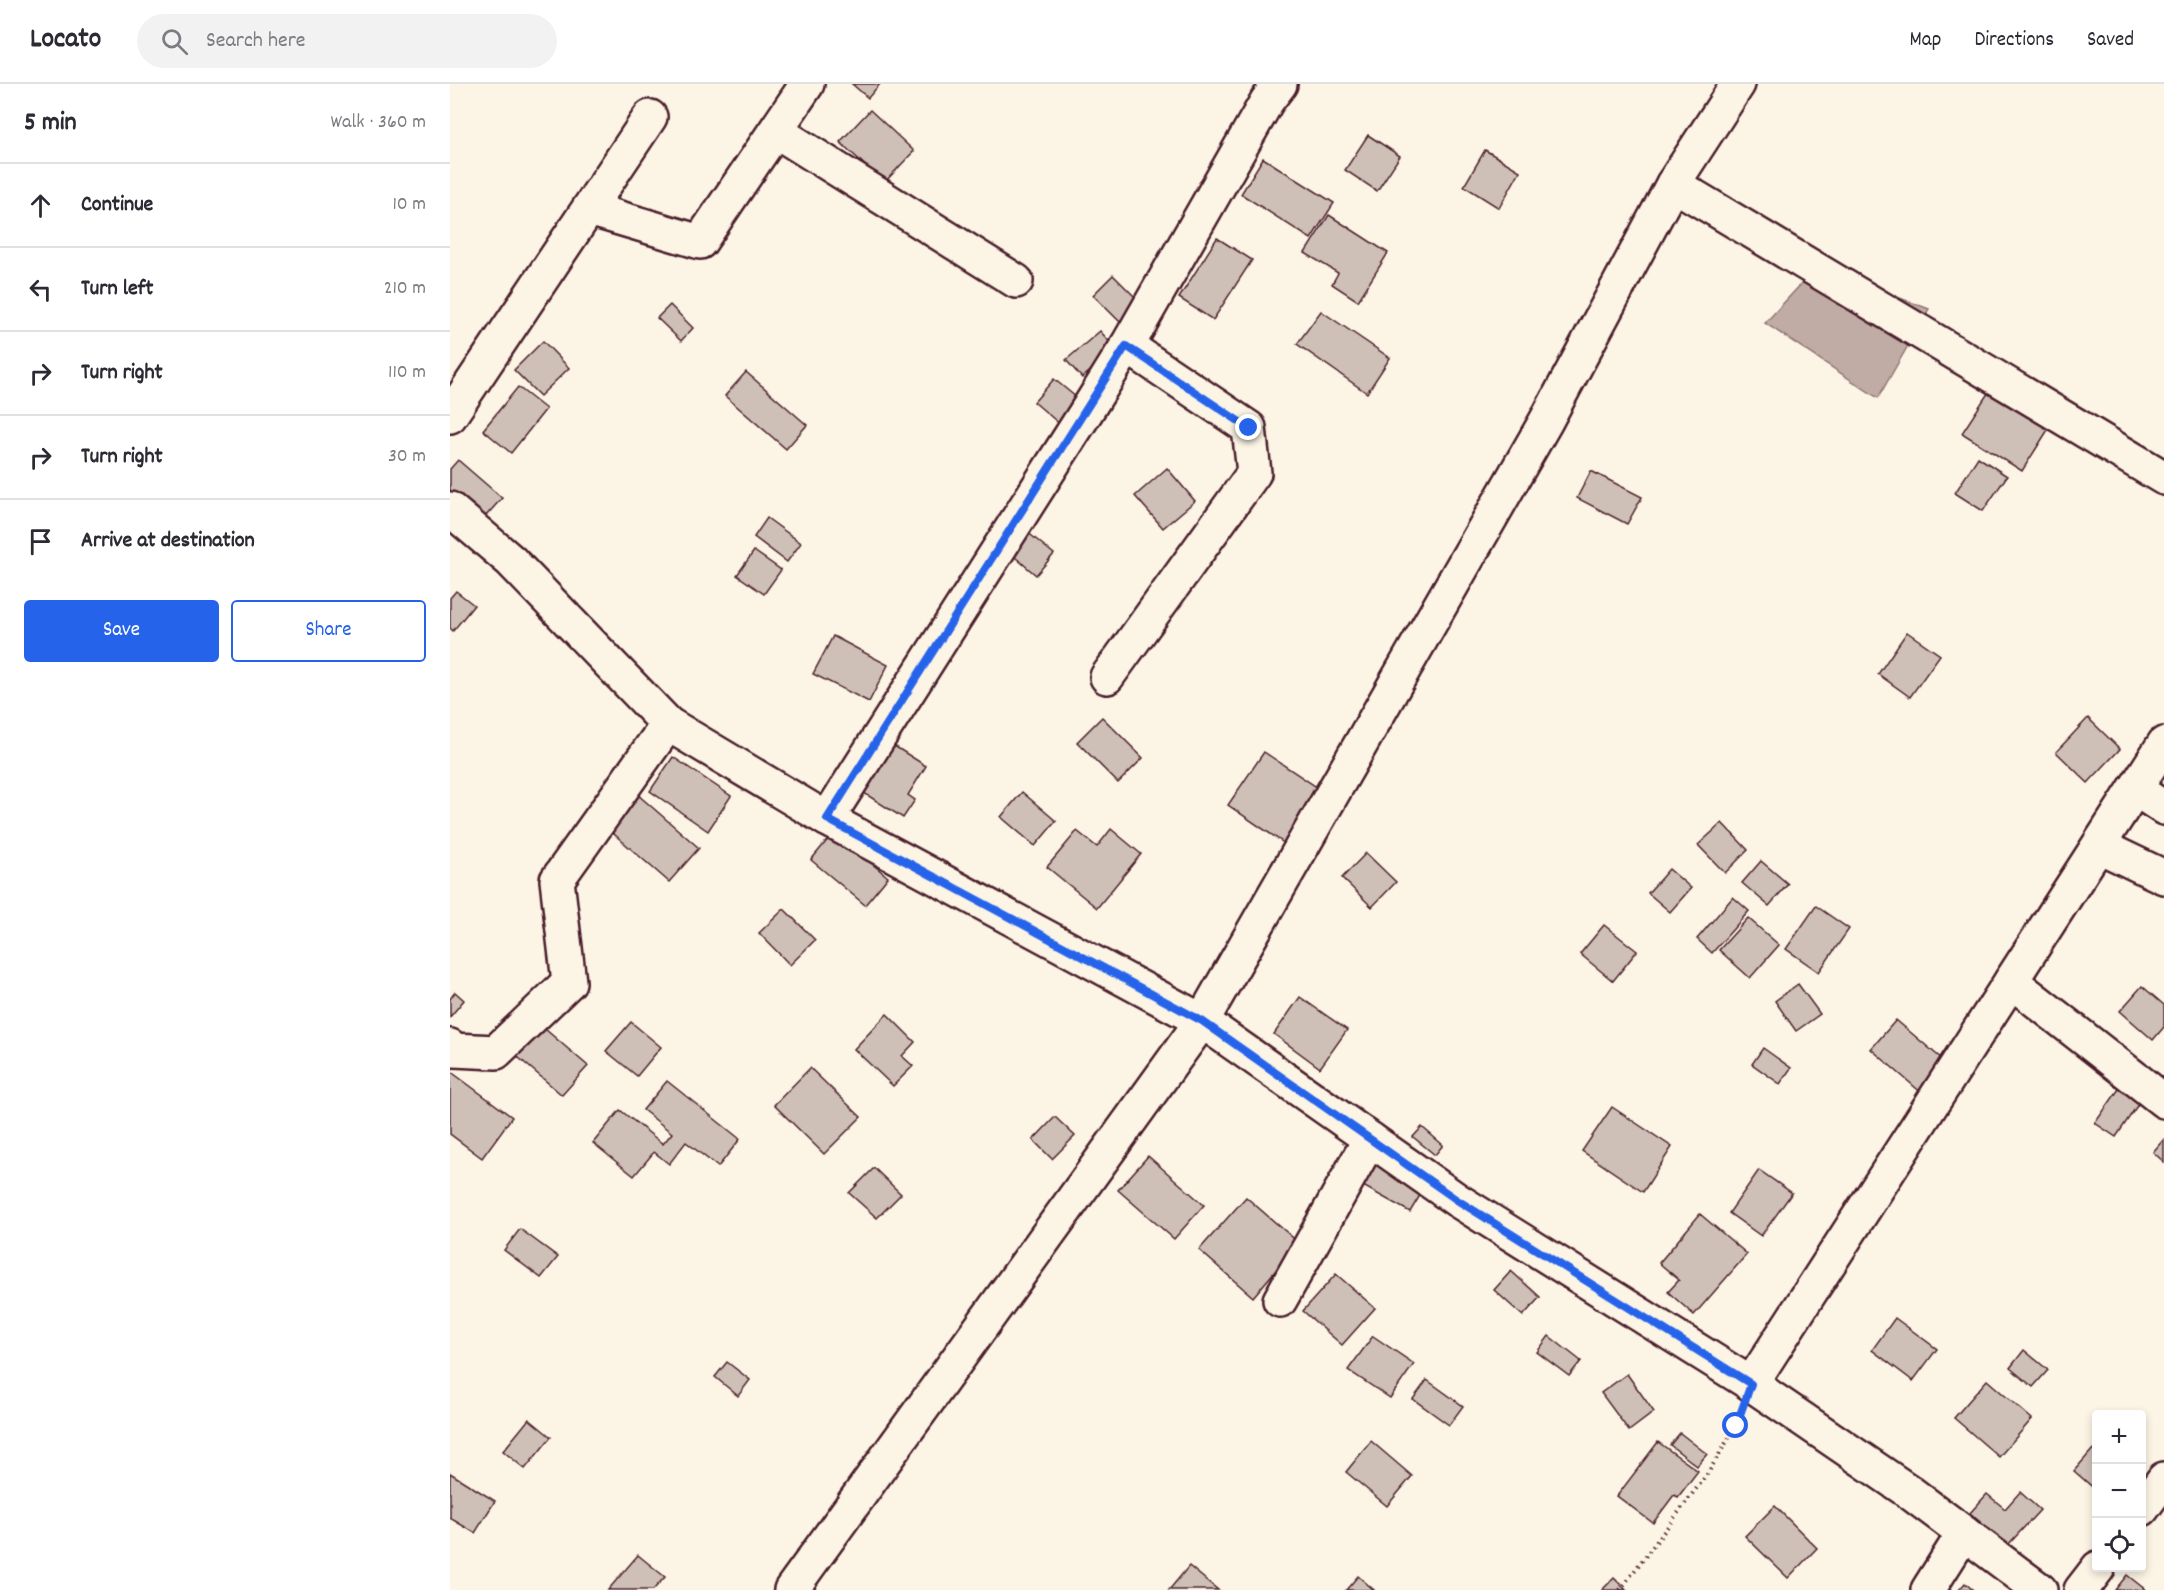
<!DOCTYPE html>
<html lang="en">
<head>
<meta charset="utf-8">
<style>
	:root { --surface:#fff; --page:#f2f2f3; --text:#2b2b33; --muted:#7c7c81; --line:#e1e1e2; --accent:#2563eb }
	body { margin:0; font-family:Dekko,sans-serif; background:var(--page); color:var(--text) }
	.controls { position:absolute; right:18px; bottom:18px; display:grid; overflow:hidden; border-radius:6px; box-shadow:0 3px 9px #0003 }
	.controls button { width:54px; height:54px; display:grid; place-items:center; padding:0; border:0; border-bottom:2px solid var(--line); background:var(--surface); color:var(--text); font:30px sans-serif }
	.stop { position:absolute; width:18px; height:18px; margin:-14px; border:4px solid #2563eb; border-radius:50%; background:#fff }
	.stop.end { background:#2563eb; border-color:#fff; box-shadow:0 2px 6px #0008 }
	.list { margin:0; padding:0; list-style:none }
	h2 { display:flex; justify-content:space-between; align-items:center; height:78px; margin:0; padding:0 24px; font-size:26px }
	h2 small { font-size:20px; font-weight:400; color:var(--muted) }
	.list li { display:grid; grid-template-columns:39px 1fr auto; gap:18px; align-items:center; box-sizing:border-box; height:84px; padding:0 24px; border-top:2px solid var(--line) }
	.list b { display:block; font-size:22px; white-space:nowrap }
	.list em { font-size:20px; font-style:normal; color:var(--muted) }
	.actions { display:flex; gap:12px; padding:18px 24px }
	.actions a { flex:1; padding:14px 0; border:2px solid var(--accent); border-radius:6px; text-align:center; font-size:21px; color:var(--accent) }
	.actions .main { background:var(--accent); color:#fff }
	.icon { flex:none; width:33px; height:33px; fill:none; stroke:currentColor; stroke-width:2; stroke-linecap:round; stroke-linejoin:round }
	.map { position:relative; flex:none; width:1714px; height:1506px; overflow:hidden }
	header { display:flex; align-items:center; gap:36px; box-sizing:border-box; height:84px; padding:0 30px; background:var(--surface); border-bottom:2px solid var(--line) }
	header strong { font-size:28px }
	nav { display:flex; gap:33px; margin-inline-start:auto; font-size:21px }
	.search { width:420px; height:54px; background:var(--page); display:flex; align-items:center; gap:15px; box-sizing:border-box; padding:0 21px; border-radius:33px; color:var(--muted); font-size:22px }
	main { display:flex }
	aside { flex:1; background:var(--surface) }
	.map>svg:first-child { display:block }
	.water { fill:#c0aca5; stroke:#917474; stroke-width:1.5 }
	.building { fill:#cfc0b7; stroke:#4a1f2b; stroke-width:1.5 }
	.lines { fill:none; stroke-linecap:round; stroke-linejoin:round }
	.minor-casing { stroke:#4a1f2b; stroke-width:38 }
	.path { stroke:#4a1f2b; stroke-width:4; stroke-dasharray:1.5 4.5; stroke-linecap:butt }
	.minor { stroke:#fcf5e5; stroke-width:33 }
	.route { stroke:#2563eb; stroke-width:8 }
</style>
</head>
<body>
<header>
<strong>Locato</strong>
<div class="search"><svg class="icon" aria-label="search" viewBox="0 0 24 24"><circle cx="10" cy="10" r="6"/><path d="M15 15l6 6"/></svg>Search here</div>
<nav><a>Map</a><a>Directions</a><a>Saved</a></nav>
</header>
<main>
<aside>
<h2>5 min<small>Walk · 360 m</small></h2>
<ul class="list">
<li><svg class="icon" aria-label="ahead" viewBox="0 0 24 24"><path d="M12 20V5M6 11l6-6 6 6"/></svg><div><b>Continue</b></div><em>10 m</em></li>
<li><svg class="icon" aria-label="left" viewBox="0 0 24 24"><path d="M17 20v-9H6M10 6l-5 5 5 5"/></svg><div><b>Turn left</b></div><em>210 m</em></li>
<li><svg class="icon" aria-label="right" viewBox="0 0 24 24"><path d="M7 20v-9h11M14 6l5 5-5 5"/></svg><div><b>Turn right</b></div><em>110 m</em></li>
<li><svg class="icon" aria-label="right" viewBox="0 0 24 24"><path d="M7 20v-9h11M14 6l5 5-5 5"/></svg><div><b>Turn right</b></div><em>30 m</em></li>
<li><svg class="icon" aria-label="arrive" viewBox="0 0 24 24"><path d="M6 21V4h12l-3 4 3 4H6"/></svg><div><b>Arrive at destination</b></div></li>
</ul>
<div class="actions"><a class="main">Save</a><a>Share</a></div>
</aside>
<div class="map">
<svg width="1714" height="1506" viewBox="0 0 1714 1506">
	<rect width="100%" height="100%" fill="#fcf5e5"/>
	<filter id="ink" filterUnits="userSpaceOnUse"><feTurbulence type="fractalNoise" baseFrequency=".0167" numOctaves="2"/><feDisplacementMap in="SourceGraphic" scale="12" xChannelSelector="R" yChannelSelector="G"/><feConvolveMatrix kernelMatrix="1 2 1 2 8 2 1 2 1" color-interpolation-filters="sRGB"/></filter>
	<g filter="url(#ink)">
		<path class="water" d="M1367,183L1479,225L1428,314L1315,239Z"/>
		<g class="building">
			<path d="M402,0H430L418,14Z"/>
			<path d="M420,26L464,67L434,99L390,58Z"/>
			<path d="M918,51L950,72L927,107L895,86Z"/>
			<path d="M1035,66L1070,87L1049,124L1014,102Z"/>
			<path d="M813,74L884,119L861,155L791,110Z"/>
			<path d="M879,131L938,169L908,217L882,200L888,189L855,169Z"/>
			<path d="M767,154L802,176L763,236L729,214Z"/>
			<path d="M663,191L692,220L673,241L643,211Z"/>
			<path d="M220,221L243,244L231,257L207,234Z"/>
			<path d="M871,227L940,274L917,309L847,260Z"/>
			<path d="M650,247L666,265L632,294L616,276Z"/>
			<path d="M93,257L119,284L90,312L64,286Z"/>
			<path d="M296,288L357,341L336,365L275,312Z"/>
			<path d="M604,295L632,318L612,342L584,318Z"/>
			<path d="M68,303L96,325L61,369L33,346Z"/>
			<path d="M1542,303L1601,341L1572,387L1512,349Z"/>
			<path d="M1528,373L1557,392L1533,427L1505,409Z"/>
			<path d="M8,376L52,414L26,443L0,420V385Z"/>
			<path d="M717,384L745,417L713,444L685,412Z"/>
			<path d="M1141,387L1192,413L1177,440L1127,414Z"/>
			<path d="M317,434L351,459L337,478L304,453Z"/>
			<path d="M576,447L604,470L586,491L559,468Z"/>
			<path d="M304,467L331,486L314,510L287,491Z"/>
			<path d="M6,507L24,521L3,547L0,544V514Z"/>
			<path d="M1457,548L1490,571L1460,613L1428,590Z"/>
			<path d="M383,552L438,581L419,618L363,590Z"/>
			<path d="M652,633L693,674L668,699L627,658Z"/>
			<path d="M1638,634L1670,665L1638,699L1606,668Z"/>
			<path d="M430,653L476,682L458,711L465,716L453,734L400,700Z"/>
			<path d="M814,668L880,712L844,766L778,721Z"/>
			<path d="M223,673L281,712L258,747L200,707Z"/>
			<path d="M572,708L606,737L585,762L551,733Z"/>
			<path d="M187,710L249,764L219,798L157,744Z"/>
			<path d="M1272,739L1298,766L1275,789L1248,761Z"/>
			<path d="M661,745L691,770L647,824L597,783L627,747L647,763Z"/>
			<path d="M384,748L438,793L415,821L361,776Z"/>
			<path d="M916,769L946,798L922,823L892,794Z"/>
			<path d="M1311,777L1338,800L1319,822L1292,799Z"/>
			<path d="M1219,785L1241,804L1220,828L1198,809Z"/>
			<path d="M1283,813L1299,827L1262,869L1247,855Z"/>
			<path d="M1366,822L1399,845L1369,888L1336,865Z"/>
			<path d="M334,825L365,856L340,881L309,849Z"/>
			<path d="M1298,834L1329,861L1300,894L1269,866Z"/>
			<path d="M1154,841L1187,867L1163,897L1130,870Z"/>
			<path d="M1348,900L1370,930L1346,947L1325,917Z"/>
			<path d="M1692,902L1714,921V943L1703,956L1670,927Z"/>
			<path d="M5,908L14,916L0,933V915Z"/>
			<path d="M850,913L897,946L870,984L824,950Z"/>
			<path d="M437,930L465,958L452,972L463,982L443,1002L404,965Z"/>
			<path d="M1446,936L1499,981L1474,1011L1421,965Z"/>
			<path d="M181,938L211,963L187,992L156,967Z"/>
			<path d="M88,939L138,982L112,1011L62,968Z"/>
			<path d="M1313,964L1341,984L1330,1000L1302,980Z"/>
			<path d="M360,984L411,1033L374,1070L324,1021Z"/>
			<path d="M0,987L62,1033L32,1074L0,1050Z"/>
			<path d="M217,997L290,1055L268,1083L236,1058L219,1080L204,1068L184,1092L143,1059L170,1026L213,1060L222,1049L193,1026Z"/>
			<path d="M1671,1002L1691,1016L1666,1053L1645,1039Z"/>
			<path d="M1162,1023L1222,1063L1193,1108L1132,1067Z"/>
			<path d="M605,1033L625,1052L602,1075L583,1056Z"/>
			<path d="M972,1043L993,1061L985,1071L963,1053Z"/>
			<path d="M1714,1055V1078L1703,1068Z"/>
			<path d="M698,1072L754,1121L724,1155L668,1106Z"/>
			<path d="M927,1076L975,1103L960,1128L913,1102Z"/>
			<path d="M424,1084L451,1110L427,1134L399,1109Z"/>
			<path d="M1309,1086L1342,1109L1311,1152L1279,1129Z"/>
			<path d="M796,1113L849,1159L803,1213L749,1166Z"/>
			<path d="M1250,1130L1297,1170L1244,1231L1218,1208L1229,1196L1209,1179Z"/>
			<path d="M70,1145L108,1173L91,1194L54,1166Z"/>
			<path d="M1061,1187L1090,1213L1073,1232L1044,1206Z"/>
			<path d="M886,1190L925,1224L892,1261L853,1227Z"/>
			<path d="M1445,1234L1487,1265L1463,1297L1422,1266Z"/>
			<path d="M923,1252L964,1280L940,1314L898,1286Z"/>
			<path d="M1099,1252L1131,1277L1119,1292L1087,1268Z"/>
			<path d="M1574,1266L1598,1286L1583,1303L1560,1284Z"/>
			<path d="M277,1278L300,1296L288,1312L265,1293Z"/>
			<path d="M1177,1290L1204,1328L1179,1347L1151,1309Z"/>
			<path d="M977,1296L1013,1322L999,1341L963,1315Z"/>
			<path d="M1537,1296L1582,1335L1549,1373L1504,1334Z"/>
			<path d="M79,1335L101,1353L75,1385L53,1367Z"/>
			<path d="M1230,1349L1257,1370L1247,1382L1220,1361Z"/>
			<path d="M921,1357L962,1392L937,1422L896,1388Z"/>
			<path d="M1208,1358L1248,1387L1228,1413L1224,1411L1203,1439L1167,1412Z"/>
			<path d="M1643,1365L1646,1368V1406L1624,1387Z"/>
			<path d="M0,1389L45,1417L25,1449L0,1434Z"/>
			<path d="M1570,1408L1590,1426L1557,1462L1520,1429L1537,1410L1555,1425Z"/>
			<path d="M1325,1422L1367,1464L1338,1494L1295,1452Z"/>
			<path d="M188,1471L215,1493L203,1506H158Z"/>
			<path d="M739,1482L768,1506H719Z"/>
			<path d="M1677,1491L1696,1506H1665Z"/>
			<path d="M908,1492L924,1506H896Z"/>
			<path d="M1164,1494L1176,1506H1152Z"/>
			<path d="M1515,1499L1523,1506H1509Z"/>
		</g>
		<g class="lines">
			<defs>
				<g id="minor">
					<path d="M326,47L566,197"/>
					<path d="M1223,100L1714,394"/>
					<path d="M139,125L250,158L357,0"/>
					<path d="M0,332L200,33"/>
					<path d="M0,425L61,477L218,640L377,735L752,937L1007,1116L1301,1300L1458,1407L1590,1506"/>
					<path d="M657,593L804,389L799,344L677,262"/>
					<path d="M1685,705L1714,724"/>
					<path d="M377,735L636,328L677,262L817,17L830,0"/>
					<path d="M1649,762L1714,793"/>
					<path d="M1561,897L1714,1017"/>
					<path d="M0,962L4,966L46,968L119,898L107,796L218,640"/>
					<path d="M830,1216L920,1055"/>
					<path d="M1301,1300L1714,660"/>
					<path d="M1692,1425L1714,1395"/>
					<path d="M341,1506L752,937L1096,337L1223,100L1288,0"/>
					<path d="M1478,1506L1514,1449"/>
					<path d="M1631,1506L1648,1484"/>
				</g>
			</defs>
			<use href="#minor" class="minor-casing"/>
			<path class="path" d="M1170,1506L1258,1389L1286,1342L1290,1331"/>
			<use href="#minor" class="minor"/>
		</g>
	</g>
	<g class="lines" filter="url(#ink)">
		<path class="route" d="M799,344L676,262L377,735L752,937L1007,1116L1301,1300L1286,1342"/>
	</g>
</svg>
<div class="controls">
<button>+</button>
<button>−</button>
<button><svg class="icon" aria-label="locate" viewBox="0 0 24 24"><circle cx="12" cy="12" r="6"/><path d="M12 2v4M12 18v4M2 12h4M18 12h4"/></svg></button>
</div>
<div class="stop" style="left:1286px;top:1342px"></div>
<div class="stop end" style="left:799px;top:344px"></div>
</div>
</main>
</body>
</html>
